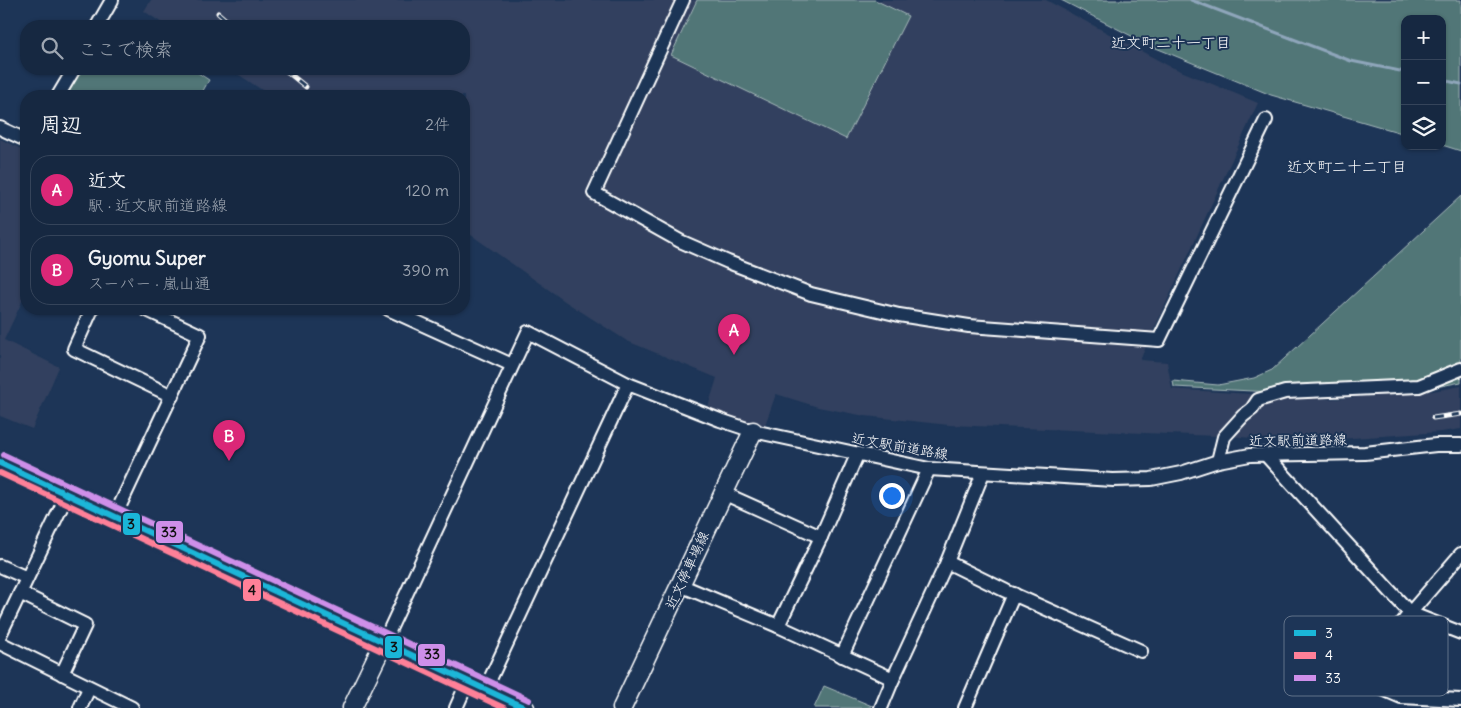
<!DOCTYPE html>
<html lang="ja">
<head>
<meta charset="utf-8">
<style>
	:root { --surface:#162841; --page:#23344c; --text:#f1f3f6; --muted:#9ea6b1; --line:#35445a; --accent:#db2777 }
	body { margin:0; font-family:Delius,"Klee One",sans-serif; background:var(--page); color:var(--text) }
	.controls { position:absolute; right:15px; top:15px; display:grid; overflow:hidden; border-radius:10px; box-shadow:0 1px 4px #0004 }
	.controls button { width:45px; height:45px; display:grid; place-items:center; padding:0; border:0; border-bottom:1px solid var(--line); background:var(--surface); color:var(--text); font:25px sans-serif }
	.you { position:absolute; left:891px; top:495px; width:18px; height:18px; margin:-12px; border:4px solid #fff; border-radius:50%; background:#1a73e8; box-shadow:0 0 0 8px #1a73e833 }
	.badge { display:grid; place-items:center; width:32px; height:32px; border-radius:50%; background:var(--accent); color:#fff; font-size:16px; font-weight:700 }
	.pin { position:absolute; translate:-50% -41px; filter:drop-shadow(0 1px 2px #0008) }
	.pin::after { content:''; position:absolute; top:26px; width:18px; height:15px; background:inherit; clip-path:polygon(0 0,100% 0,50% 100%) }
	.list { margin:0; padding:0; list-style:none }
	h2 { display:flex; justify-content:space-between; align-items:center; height:65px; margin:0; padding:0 20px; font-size:21px }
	h2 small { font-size:16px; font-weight:400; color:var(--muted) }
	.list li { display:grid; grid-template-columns:32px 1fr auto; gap:15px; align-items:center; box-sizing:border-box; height:70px; margin:0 10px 10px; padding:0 10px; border:1px solid var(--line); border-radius:20px }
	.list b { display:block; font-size:19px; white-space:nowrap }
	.list p { margin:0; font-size:16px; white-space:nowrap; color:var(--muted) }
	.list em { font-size:16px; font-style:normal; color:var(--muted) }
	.icon { flex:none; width:28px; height:28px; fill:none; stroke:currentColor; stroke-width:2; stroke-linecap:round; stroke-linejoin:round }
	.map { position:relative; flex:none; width:1461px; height:708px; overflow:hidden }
	.search { position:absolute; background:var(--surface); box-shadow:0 1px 4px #0004; left:20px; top:20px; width:450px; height:55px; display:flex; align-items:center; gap:12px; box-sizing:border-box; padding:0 18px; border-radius:20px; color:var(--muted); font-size:19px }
	.panel { position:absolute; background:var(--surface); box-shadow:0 1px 4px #0004; left:20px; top:90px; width:450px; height:225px; border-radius:20px }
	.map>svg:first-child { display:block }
	.built { fill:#31405e }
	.green { fill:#517677; stroke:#a8babb }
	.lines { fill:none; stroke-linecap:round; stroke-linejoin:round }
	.stream { stroke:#8fa6bb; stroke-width:3 }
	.minor-casing { stroke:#fff; stroke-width:16 }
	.tertiary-casing { stroke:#fff; stroke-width:20 }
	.secondary-casing { stroke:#fff; stroke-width:21 }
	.minor { stroke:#1d3557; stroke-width:12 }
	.tertiary { stroke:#1d3557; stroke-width:16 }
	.secondary { stroke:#1d3557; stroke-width:18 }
	.rail-casing { stroke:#fff; stroke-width:5 }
	.rail { stroke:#1d3557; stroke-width:3; stroke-dasharray:9; stroke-linecap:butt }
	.bus-1-casing { stroke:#1d3557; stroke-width:10 }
	.bus-2-casing { stroke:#1d3557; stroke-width:10 }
	.bus-3-casing { stroke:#1d3557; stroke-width:10 }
	.bus-1 { stroke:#1ab6d8; stroke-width:6 }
	.bus-2 { stroke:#ff8098; stroke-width:6 }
	.bus-3 { stroke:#ce8fe9; stroke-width:6 }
	.labels { text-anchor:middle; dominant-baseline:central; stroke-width:4; stroke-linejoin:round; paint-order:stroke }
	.street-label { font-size:14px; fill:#fff; stroke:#1d3557 }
	.neighbourhood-label { font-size:15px; fill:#fff; stroke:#1d3557 }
	.key { fill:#1d3557; stroke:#617289; stroke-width:1 }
	.key-label { font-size:14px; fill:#fff }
	.line-badge { stroke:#1d3557; stroke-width:2 }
	.pale-badge-label { font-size:14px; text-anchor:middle; font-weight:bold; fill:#111 }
</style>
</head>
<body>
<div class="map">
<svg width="1461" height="708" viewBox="0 0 1461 708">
	<rect width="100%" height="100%" fill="#1d3557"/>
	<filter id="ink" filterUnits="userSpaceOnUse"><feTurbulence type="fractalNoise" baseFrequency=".02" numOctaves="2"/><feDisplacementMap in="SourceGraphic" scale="10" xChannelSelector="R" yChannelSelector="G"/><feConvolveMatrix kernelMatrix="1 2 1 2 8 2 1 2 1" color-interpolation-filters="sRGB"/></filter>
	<g filter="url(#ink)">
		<g class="built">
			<path d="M151,0H697L671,55L908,16L875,0H1046L1169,66L1258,103L1140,360L1167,362L1172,389L1332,399L1433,391L1461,386V429L1441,432L1294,442L1241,437L949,425L865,416L818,407L776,394L764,428L707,410L717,378L627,341L566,302L464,230V96H271L230,69H464V26H166L144,11Z"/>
			<path d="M0,139L26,151V293L4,340L59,367L32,429L0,416Z"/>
		</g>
		<g class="green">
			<path d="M697,0H875L908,16L846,139L671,55Z"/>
			<path d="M1061,0H1461V151L1442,145V19H1405V134L1271,95L1151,46Z"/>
			<path d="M80,69H192L209,80L200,96H66Z"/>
			<path d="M1461,196V382L1431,388L1331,395L1174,387L1173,381L1218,385L1254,378L1272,370Z"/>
			<path d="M824,686L872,706L866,708H814Z"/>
		</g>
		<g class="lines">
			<g class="stream">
				<path d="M1191,0L1351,61L1405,72"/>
				<path d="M1442,80L1461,84"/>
			</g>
			<defs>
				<g id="minor">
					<path d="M683,0L594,193L680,241L728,262L811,294L899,315L969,326L1159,340L1266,120"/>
					<path d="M97,26L112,0"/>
					<path d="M58,96L74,69"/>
					<path d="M0,128L26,140"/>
					<path d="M92,309L74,349L172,396"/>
					<path d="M388,309L512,365"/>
					<path d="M1265,454L1410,613L1461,633"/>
					<path d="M1218,461L1224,437L1243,416L1252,409L1258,400L1285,392L1419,386L1461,369"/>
					<path d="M723,493L821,537"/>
					<path d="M115,516L200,335L145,309"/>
					<path d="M1461,554L1410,613L1359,679L1401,697L1461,700"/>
					<path d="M947,562L1006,591L1141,651"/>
					<path d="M0,566L27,578"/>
					<path d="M680,585L778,626L893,679"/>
					<path d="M20,593L85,625L62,674"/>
					<path d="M778,626L821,537L857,455"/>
					<path d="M0,635L67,495"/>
					<path d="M384,642L528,332L628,384L720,420L753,431L929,469L1113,480L1151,479L1181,473L1218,461L1250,455L1365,453L1436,445H1461"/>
					<path d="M0,643L132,708"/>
					<path d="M842,656L929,469"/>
					<path d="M485,690L628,384"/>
					<path d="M80,708L89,688"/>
					<path d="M456,708L468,681"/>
					<path d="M881,708L893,679L947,562L983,473"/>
					<path d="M965,708L1014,594"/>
				</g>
				<path id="tertiary" d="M0,463L384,642"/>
				<g id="secondary">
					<path d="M352,708L384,642L525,708"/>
					<path d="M622,708L753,431"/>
				</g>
			</defs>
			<use href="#minor" class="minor-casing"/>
			<use href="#tertiary" class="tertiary-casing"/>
			<use href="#secondary" class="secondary-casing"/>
			<use href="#minor" class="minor"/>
			<use href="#tertiary" class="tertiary"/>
			<use href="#secondary" class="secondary"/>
			<defs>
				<g id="rail">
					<path d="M218,13L233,26"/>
					<path d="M284,69L306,87"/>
					<path d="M1433,418L1461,414"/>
				</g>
			</defs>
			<use href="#rail" class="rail-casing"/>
			<use href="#rail" class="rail"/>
			<defs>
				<path id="bus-1" d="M0,463L525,708"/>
				<path id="bus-2" d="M0,473L504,708"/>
				<path id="bus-3" d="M4,455L529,700"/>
			</defs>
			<use href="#bus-1" class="bus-1-casing"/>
			<use href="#bus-2" class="bus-2-casing"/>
			<use href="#bus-3" class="bus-3-casing"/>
			<use href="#bus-1" class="bus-1"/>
			<use href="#bus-2" class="bus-2"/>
			<use href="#bus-3" class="bus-3"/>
		</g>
	</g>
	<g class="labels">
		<g class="street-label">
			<text transform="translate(1298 440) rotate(-1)">近文駅前道路線</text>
			<text transform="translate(900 446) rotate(10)">近文駅前道路線</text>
			<text transform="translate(687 570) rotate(-65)">近文停車場線</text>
		</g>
		<g class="neighbourhood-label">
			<text x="1171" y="42">近文町二十一丁目</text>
			<text x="1347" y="166">近文町二十二丁目</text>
		</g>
	</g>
	<rect x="1284" y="616" width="164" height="80" rx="8" class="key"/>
	<rect x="1294" y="630" width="22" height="6" fill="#1ab6d8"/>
	<rect x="1294" y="652" width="22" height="7" fill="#ff8098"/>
	<rect x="1294" y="675" width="22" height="6" fill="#ce8fe9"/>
	<g class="key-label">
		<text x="1325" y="638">3</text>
		<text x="1325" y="660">4</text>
		<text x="1325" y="683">33</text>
	</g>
	<g class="line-badge">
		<rect x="122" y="512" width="19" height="24" rx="5" fill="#1ab6d8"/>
		<rect x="155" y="520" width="29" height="24" rx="5" fill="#ce8fe9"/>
		<rect x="242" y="578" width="20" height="24" rx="5" fill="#ff8098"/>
		<rect x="384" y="635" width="19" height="24" rx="5" fill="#1ab6d8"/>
		<rect x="417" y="643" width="29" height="24" rx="5" fill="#ce8fe9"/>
	</g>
	<g class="pale-badge-label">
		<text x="131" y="529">3</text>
		<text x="169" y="537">33</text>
		<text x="252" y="595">4</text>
		<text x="394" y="652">3</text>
		<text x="432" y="659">33</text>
	</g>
</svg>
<div class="controls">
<button>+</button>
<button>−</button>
<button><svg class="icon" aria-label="layers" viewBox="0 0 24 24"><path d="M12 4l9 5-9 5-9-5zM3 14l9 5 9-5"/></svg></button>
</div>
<div class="you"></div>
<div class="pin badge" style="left:734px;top:355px">A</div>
<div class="pin badge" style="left:229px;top:461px">B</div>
<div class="search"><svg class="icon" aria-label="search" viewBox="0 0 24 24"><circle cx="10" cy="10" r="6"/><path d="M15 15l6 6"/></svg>ここで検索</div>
<section class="panel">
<h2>周辺<small>2件</small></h2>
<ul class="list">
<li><span class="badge">A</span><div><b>近文</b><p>駅 · 近文駅前道路線</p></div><em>120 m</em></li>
<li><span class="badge">B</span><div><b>Gyomu Super</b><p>スーパー · 嵐山通</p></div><em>390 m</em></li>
</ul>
</section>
</div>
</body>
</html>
